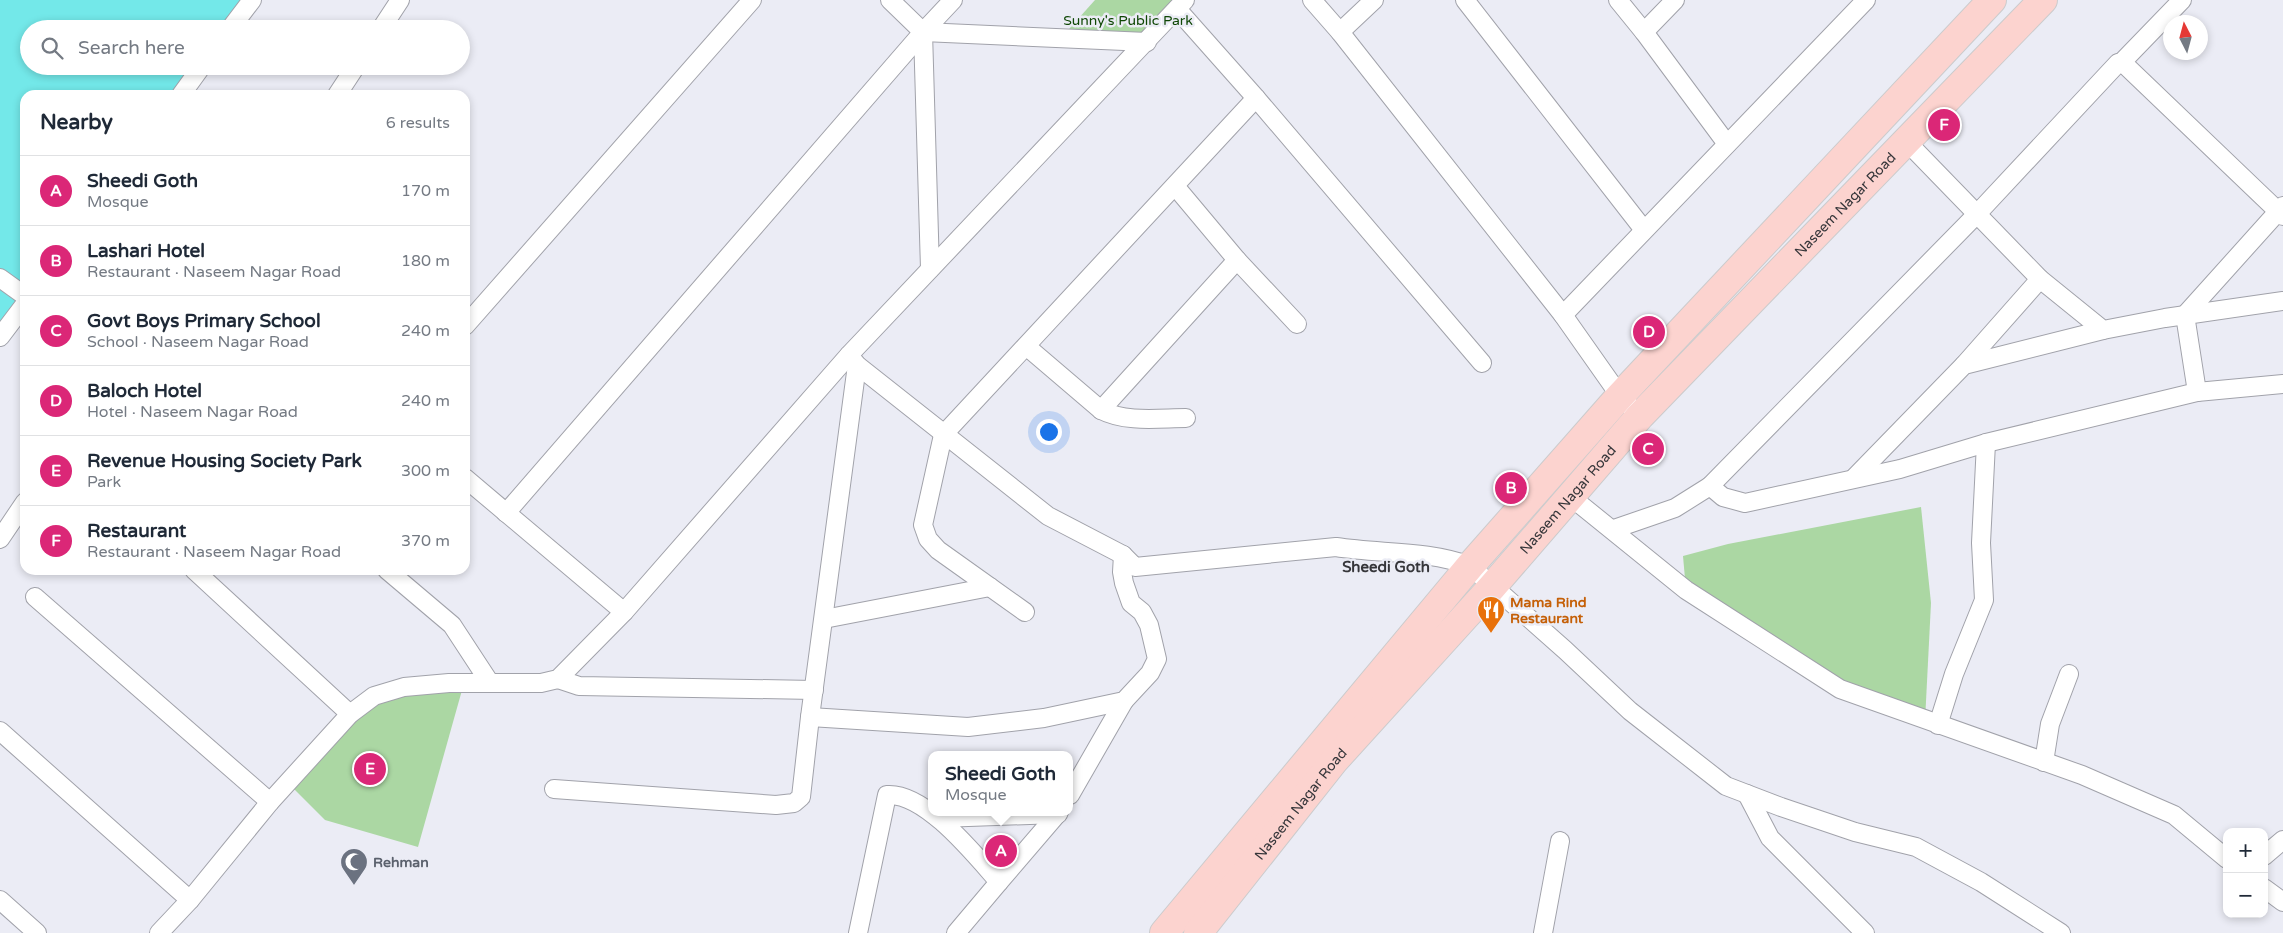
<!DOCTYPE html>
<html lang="en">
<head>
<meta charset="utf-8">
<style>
	:root { --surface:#fff; --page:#f2f2f3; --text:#1f2937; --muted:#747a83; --line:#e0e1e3; --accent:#db2777 }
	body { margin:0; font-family:"Varela Round",sans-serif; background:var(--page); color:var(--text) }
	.controls { position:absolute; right:15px; bottom:15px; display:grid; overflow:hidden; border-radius:10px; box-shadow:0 2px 8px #0003 }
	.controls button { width:45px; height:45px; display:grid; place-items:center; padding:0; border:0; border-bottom:1px solid var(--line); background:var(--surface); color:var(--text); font:25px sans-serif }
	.compass { position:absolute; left:2163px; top:15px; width:45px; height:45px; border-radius:50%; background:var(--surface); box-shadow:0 2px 8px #0003; rotate:354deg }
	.you { position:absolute; left:1048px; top:431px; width:18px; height:18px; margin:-12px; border:4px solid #fff; border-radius:50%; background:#1a73e8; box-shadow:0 0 0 8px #1a73e833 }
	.badge { display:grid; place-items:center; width:32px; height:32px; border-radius:50%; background:var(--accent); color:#fff; font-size:16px; font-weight:700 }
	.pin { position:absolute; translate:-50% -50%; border:2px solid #fff; box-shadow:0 1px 5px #0006 }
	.popup { position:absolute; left:928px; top:751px; width:145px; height:65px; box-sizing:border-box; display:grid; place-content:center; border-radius:10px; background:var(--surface); filter:drop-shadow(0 1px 4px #0005); font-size:16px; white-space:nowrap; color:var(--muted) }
	.popup b { font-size:19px; color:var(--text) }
	.popup::after { content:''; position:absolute; left:50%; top:100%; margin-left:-10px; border:10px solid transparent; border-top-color:var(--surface) }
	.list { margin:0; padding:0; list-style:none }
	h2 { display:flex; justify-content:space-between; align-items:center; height:65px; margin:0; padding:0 20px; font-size:21px }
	h2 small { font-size:16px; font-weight:400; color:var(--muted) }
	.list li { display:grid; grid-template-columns:32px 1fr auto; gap:15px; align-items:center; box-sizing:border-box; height:70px; padding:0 20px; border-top:1px solid var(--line) }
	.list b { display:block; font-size:19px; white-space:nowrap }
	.list p { margin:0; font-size:16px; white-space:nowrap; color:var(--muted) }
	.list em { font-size:16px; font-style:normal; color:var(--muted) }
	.icon { flex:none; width:28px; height:28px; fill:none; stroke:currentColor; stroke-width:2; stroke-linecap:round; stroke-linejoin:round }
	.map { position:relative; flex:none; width:2283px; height:933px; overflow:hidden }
	.search { position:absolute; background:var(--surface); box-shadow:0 2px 8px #0003; left:20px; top:20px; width:450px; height:55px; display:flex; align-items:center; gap:12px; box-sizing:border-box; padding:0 18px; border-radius:28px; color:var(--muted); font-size:19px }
	.panel { position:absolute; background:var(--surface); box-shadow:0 2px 8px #0003; left:20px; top:90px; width:450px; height:485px; border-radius:15px }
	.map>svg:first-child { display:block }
	.green { fill:#abd7a3 }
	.water { fill:#73e8e9 }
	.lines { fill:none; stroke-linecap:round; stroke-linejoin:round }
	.minor-casing { stroke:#a1a2aa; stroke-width:20 }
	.primary-casing { stroke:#cbcbcc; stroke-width:30 }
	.minor { stroke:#fff; stroke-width:18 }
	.primary { stroke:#fcd3cf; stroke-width:28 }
	.labels { text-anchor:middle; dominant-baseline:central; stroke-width:5; stroke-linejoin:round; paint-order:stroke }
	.park-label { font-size:14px; fill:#0f4705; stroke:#ebecf5 }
	.street-label { font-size:14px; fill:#36363a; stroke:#ebecf5 }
	.food-label { font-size:14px; font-weight:bold; fill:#c56008; stroke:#ebecf5; text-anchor:start }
	.worship-label { font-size:14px; font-weight:bold; fill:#5b616d; stroke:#ebecf5; text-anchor:start }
	.neighbourhood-label { font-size:15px; font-weight:bold; fill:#36363a; stroke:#ebecf5 }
</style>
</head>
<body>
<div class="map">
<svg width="2283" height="933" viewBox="0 0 2283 933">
	<rect width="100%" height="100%" fill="#ebecf5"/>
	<g class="green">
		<path d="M1095,0H1185L1147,42L1061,38Z"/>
		<path d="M1921,507L1931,603L1925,721L1840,689L1686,590L1683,556L1728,544Z"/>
		<path d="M464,683L418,847L325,820L287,782L374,696Z"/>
	</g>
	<path class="water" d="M0,0H252L230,29H29V66H202L181,95H25V304L0,337Z"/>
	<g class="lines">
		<defs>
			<g id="minor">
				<path d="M890,0L923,32L1147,42"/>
				<path d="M1312,0L1340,32L1563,315L1620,396L1640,416"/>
				<path d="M1465,0L1644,230"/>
				<path d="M1618,0L1644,32L1727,144"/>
				<path d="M1177,9L1256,98"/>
				<path d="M230,29L252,0"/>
				<path d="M381,29L400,0"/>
				<path d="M923,32L930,269"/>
				<path d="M1340,32L1374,0"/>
				<path d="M1644,32L1675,0"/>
				<path d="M2122,62L2283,216"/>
				<path d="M181,95L202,66"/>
				<path d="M337,95L356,66"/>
				<path d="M1907,142L2040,279L2103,330L2165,318L2283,301"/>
				<path d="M1175,186L1237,260"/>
				<path d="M0,278L25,296"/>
				<path d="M1563,315L1866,0"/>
				<path d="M465,326L752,0"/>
				<path d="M0,337L25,304"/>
				<path d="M1026,346L1101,410C1126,423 1160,418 1186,418"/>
				<path d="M849,355L1185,0"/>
				<path d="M1964,365L2040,279"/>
				<path d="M2197,392L2185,315L2283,206"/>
				<path d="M1101,410L1237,260L1297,324"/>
				<path d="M1855,477L1964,365L2103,330"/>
				<path d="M465,478L624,612"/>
				<path d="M1710,486L1976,215L2118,63L2122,62L2182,0"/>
				<path d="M1571,497L1686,590L1840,689L2082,775L2174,815L2227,859"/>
				<path d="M506,513L923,32L953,0"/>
				<path d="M1614,529L1675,508L1710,486L1723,497L1745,503L1900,469L1986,443L2197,392L2283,384"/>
				<path d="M0,539L25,502"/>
				<path d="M194,570L350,714"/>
				<path d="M387,570L452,625L490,683"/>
				<path d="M35,597L270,802"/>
				<path d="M1025,612L938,550L928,539L923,525L943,435L1256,98L1482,363"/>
				<path d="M824,619L990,587"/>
				<path d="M558,679L579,686L814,690"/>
				<path d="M810,717L968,727L1044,718L1124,701L1150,673L1157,659L1149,625L1142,612L1131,603L1124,583L1122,572L1123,555"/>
				<path d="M1938,725L1954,674L1984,600L1981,543L1986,443"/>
				<path d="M0,731L190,900"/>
				<path d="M2044,762L2050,724L2069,674"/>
				<path d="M554,789L776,805L794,803L801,797L810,717L857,365"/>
				<path d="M1747,794L1770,838L1865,933"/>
				<path d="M1070,795L1124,701"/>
				<path d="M940,818L1058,814"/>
				<path d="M2264,856L2283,840"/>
				<path d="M2264,888L2283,902"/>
				<path d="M0,900L37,933"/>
				<path d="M159,933L190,900L270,802L350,714L374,696L404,687L449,683H541L558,679L624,612L849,355L857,365L1048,516L1123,555L1135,567L1336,547C1381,554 1427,550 1470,566L1565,650L1630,711L1726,786L1781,807L1855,832L1916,847L1981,882L2061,933"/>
				<path d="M858,933L887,795C925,792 975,855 999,882L1059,812"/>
				<path d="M956,933L999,882"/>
				<path d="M1543,933L1560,841"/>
			</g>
			<g id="primary">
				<path d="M1164,933L1470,566L1620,396L1992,0"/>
				<path id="s1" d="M1198,933L1334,761L1492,587L1640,416L2043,0"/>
			</g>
		</defs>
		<use href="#minor" class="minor-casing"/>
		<use href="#primary" class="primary-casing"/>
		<use href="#minor" class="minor"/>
		<use href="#primary" class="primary"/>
	</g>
	<defs>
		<symbol id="restaurant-pin" viewBox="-11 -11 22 30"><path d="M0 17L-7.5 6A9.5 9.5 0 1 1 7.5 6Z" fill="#e8710a" stroke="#ebecf5"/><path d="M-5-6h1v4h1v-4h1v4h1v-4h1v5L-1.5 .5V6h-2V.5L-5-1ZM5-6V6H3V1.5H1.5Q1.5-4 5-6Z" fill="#fff"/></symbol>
		<symbol id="mosque-pin" viewBox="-11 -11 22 30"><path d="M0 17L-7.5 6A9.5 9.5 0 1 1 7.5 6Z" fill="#6b7280" stroke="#ebecf5"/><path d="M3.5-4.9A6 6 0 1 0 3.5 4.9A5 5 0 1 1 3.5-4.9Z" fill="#fff"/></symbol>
	</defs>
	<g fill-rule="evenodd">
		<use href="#restaurant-pin" x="1475" y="594" width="32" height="43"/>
		<use href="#mosque-pin" x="338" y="846" width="32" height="43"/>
	</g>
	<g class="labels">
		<g class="park-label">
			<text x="1128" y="20">Sunny's Public Park</text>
		</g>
		<g class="street-label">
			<text stroke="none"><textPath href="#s1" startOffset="975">Naseem Nagar Road</textPath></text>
			<text stroke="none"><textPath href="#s1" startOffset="570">Naseem Nagar Road</textPath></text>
			<text stroke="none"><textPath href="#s1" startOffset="165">Naseem Nagar Road</textPath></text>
		</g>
		<g class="food-label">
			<text x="1510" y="602">Mama Rind<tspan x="1510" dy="16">Restaurant</tspan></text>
		</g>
		<g class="worship-label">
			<text x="373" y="862">Rehman</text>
		</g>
		<g class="neighbourhood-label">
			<text x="1386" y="567">Sheedi Goth</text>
		</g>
	</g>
</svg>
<div class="controls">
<button>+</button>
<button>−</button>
</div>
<svg class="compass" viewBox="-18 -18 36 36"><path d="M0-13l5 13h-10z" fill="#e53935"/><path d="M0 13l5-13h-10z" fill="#747a83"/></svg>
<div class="you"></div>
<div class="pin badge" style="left:1001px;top:851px">A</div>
<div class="popup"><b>Sheedi Goth</b>Mosque</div>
<div class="pin badge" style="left:1511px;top:488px">B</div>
<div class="pin badge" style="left:1648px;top:449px">C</div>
<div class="pin badge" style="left:1649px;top:332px">D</div>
<div class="pin badge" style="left:370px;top:769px">E</div>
<div class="pin badge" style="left:1944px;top:125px">F</div>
<div class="search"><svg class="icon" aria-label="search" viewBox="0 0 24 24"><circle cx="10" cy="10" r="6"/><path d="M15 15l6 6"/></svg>Search here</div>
<section class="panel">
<h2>Nearby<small>6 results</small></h2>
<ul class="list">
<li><span class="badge">A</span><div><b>Sheedi Goth</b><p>Mosque</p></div><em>170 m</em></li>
<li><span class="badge">B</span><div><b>Lashari Hotel</b><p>Restaurant · Naseem Nagar Road</p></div><em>180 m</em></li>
<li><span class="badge">C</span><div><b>Govt Boys Primary School</b><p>School · Naseem Nagar Road</p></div><em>240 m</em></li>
<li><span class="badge">D</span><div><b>Baloch Hotel</b><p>Hotel · Naseem Nagar Road</p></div><em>240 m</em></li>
<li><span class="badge">E</span><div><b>Revenue Housing Society Park</b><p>Park</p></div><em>300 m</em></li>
<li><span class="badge">F</span><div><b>Restaurant</b><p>Restaurant · Naseem Nagar Road</p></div><em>370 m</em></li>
</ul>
</section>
</div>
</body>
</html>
